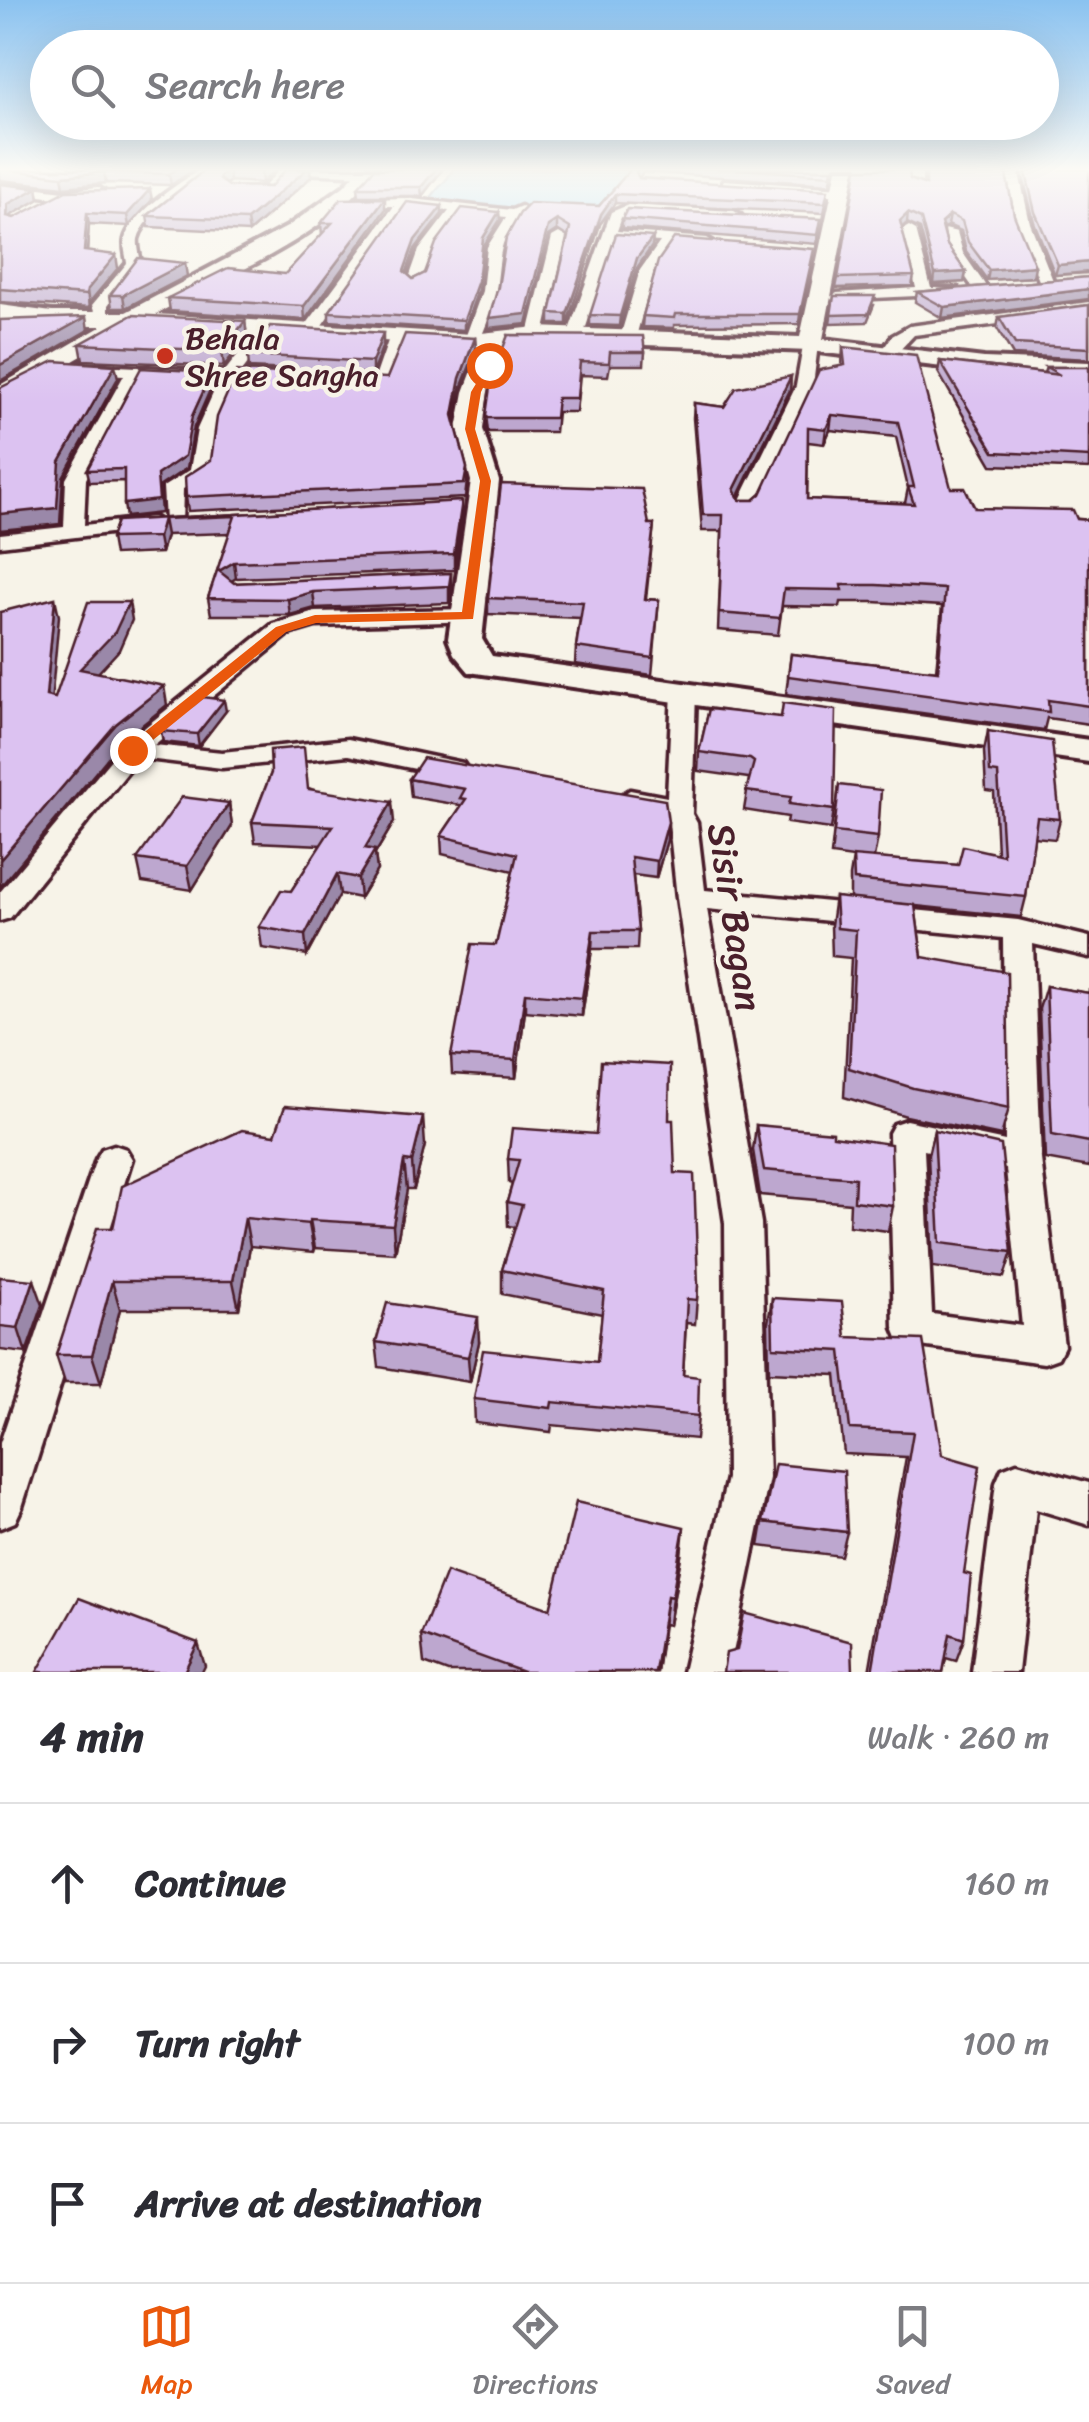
<!DOCTYPE html>
<html lang="en">
<head>
<meta charset="utf-8">
<style>
	:root { --surface:#fff; --page:#f7f7f7; --text:#2b2b33; --muted:#7c7c81; --line:#e1e1e2; --accent:#ea580c }
	body { margin:0; font-family:Sriracha,sans-serif; background:var(--page); color:var(--text) }
	.stop { position:absolute; width:30px; height:30px; margin:-22px; border:8px solid #ea580c; border-radius:50%; background:#fff }
	.stop.end { background:#ea580c; border-color:#fff; box-shadow:0 2px 10px #0008 }
	.list { margin:0; padding:0; list-style:none }
	h2 { display:flex; justify-content:space-between; align-items:center; height:130px; margin:0; padding:0 40px; font-size:42px }
	h2 small { font-size:32px; font-weight:400; color:var(--muted) }
	.list li { display:grid; grid-template-columns:65px 1fr auto; gap:30px; align-items:center; box-sizing:border-box; height:160px; padding:0 40px; border-top:2px solid var(--line) }
	.list b { display:block; font-size:38px; white-space:nowrap }
	.list em { font-size:32px; font-style:normal; color:var(--muted) }
	.icon { flex:none; width:55px; height:55px; fill:none; stroke:currentColor; stroke-width:2; stroke-linecap:round; stroke-linejoin:round }
	.map { position:relative; flex:none; width:1089px; height:1672px; overflow:hidden }
	.search { position:absolute; background:var(--surface); box-shadow:0 10px 40px #0002; left:30px; right:30px; top:30px; height:110px; display:flex; align-items:center; gap:25px; box-sizing:border-box; padding:0 35px; border-radius:55px; color:var(--muted); font-size:38px }
	.sheet { height:610px; background:var(--surface) }
	nav { display:flex; justify-content:space-around; align-items:center; box-sizing:border-box; height:140px; border-top:2px solid var(--line); background:var(--surface); font-size:28px; color:var(--muted) }
	nav a { display:grid; justify-items:center; gap:5px }
	nav .on { color:var(--accent) }
	.map>svg:first-child { display:block }
	.water { fill:#9dd7fd; stroke:#7c8da9; stroke-width:2.5 }
	.lines { fill:none; stroke-linecap:round; stroke-linejoin:round }
	.street-casing { stroke:#4a1f2b; stroke-width:7 }
	.secondary-casing { stroke:#4a1f2b; stroke-width:8 }
	.street { fill:#f7f3e8; fill-rule:evenodd }
	.secondary { fill:#f7f3e8; fill-rule:evenodd }
	.wall { fill:#bda7cf; stroke:#4a1f2b; stroke-width:2.5; fill-rule:evenodd }
	.shaded-wall { fill:#9a88a9; stroke:#4a1f2b; stroke-width:2.5 }
	.building { fill:#dcc2f1; stroke:#4a1f2b; stroke-width:2.5; fill-rule:evenodd }
	.route { fill:#ea580c }
	.poi-dot { fill:#c8321e; stroke:#f7f3e8; stroke-width:4 }
	.labels { text-anchor:middle; dominant-baseline:central; stroke-width:9; stroke-linejoin:round; paint-order:stroke }
	.far-poi-label { font-size:32px; fill:#4a1f2b; stroke:#f7f3e8; text-anchor:start }
	.street-label { font-size:38px; fill:#4a1f2b; stroke:#f7f3e8 }
</style>
</head>
<body>
<div class="map">
<svg width="1089" height="1672" viewBox="0 0 1089 1672">
	<rect width="100%" height="100%" fill="#f7f3e8"/>
	<filter id="ink" filterUnits="userSpaceOnUse"><feTurbulence type="fractalNoise" baseFrequency=".01" numOctaves="2"/><feDisplacementMap in="SourceGraphic" scale="20" xChannelSelector="R" yChannelSelector="G"/><feConvolveMatrix kernelMatrix="1 2 1 2 8 2 1 2 1" color-interpolation-filters="sRGB"/></filter>
	<g filter="url(#ink)">
		<path class="water" d="M453,169H619L629,171L623,198L578,212L429,203C433,189 447,184 453,169Z"/>
		<g class="lines">
			<defs>
				<g id="street">
					<path d="M201,169H215C196,186 144,213 138,239C137,246 140,256 141,263L108,305V325H98L92,305L127,263C126,255 123,246 125,239C131,214 180,182 201,169Z"/>
					<path d="M280,169H292L271,194L242,190L264,187Z"/>
					<path d="M297,169H370L374,172L368,176L303,173Z"/>
					<path d="M910,169H922V191L912,188Z"/>
					<path d="M1006,169H1018L1030,223L1054,283L1052,286L1040,283L1016,223Z"/>
					<path d="M724,180L842,188L848,192L842,196L720,187Z"/>
					<path d="M0,183L64,191L98,187L104,191L64,199L0,191Z"/>
					<path d="M403,198L512,210L521,206L527,210C497,236 501,256 496,290C494,307 485,329 478,344L464,341L482,291L487,247L506,217L461,212L433,250L422,281L415,285L408,281L419,250L449,211L406,206L315,335H303V329L394,206L350,207L345,206V200Z"/>
					<path d="M628,205L734,211L741,215L734,219L623,214L617,231L707,238L714,242L707,246L673,243L654,270L636,337L628,342L620,337L640,270L660,242L615,239L583,336L569,339L567,336L611,212Z"/>
					<path d="M909,226L916,230L931,288H958V294L832,300L830,297L837,293L916,288L902,230Z"/>
					<path d="M945,229L957,232L963,253L988,289L986,292H976L949,253Z"/>
					<path d="M559,233L566,237L544,334L536,339L528,334L552,237Z"/>
					<path d="M1089,302V312L914,335L895,355L881,352L892,336L910,326Z"/>
					<path d="M260,326L274,329L242,371L272,373L280,378L272,383L235,381L215,429L209,473L183,489L182,525L175,527L165,521L163,487L190,470L197,429L219,380L140,376L86,479L84,525L153,517L163,523L160,527L0,546V534L64,527L66,479L124,375L80,373L72,368L74,364L225,371Z"/>
					<path d="M397,333L405,338L388,387L344,385L342,381L350,376L375,378L389,338Z"/>
					<path d="M804,341L818,344L813,386L756,508L753,512H739L736,508L796,386Z"/>
					<path d="M469,609L477,611L480,616L477,621L316,626L289,634L154,745L222,752L348,739L463,763L467,769L463,775L454,777L348,755L222,768L139,758L10,918L0,921V892L123,745L273,624L315,612Z"/>
					<path d="M684,685L696,692L692,814L697,823L705,890L1018,920L1089,937V957L1033,944L1041,1159L1064,1346L1058,1358L1044,1363L913,1345L899,1340L894,1328L889,1133L894,1124L906,1120L1005,1141L1003,938L707,909L761,1223L769,1478L729,1672H683L727,1478L725,1223L677,898L669,823L659,812L621,804L617,798L630,790L667,797L672,692ZM924,1150L1006,1169L1022,1326L932,1314Z"/>
					<path d="M114,1145L126,1149L132,1159L22,1507L15,1522L0,1528V1443L96,1159L102,1149Z"/>
					<path d="M1017,1463L1089,1483V1525L1036,1509L1018,1672H972L996,1483L1002,1469Z"/>
				</g>
				<path id="secondary" d="M360,169H378C324,239 232,273 156,314L472,334L536,327L800,337L837,169H855L823,339L984,358L1089,362V376L984,372L810,351L536,341L505,344L501,365L488,392L483,429L499,481L482,639L492,656L1089,740V762L469,672L454,654L448,639L471,481L457,429L464,392L481,347L134,326L0,403V385L102,326H52L0,319V305L52,312H126L287,227L344,186Z"/>
			</defs>
			<use href="#street" class="street-casing"/>
			<use href="#secondary" class="secondary-casing"/>
			<use href="#street" class="street"/>
			<use href="#secondary" class="secondary"/>
		</g>
		<g class="wall">
			<path d="M0,169H195L171,185L106,183L64,187L0,180Z"/>
			<path d="M206,169H276L262,183L230,181L226,184L229,186L270,187L311,177L249,232L149,227L147,216Z"/>
			<path d="M443,169L422,196H359L358,187Z"/>
			<path d="M631,169H834L830,184L643,172L639,178L827,199L824,213L615,203L600,224L567,324H550V313L568,237L557,230L548,236L527,324L489,328L498,287L506,238L599,206Z"/>
			<path d="M925,169H1005L1014,215L1033,277L987,280L966,251L961,231L948,225L943,230L947,245L966,272L964,282L934,284L920,229L907,223L901,228L914,276L912,286L836,288L838,278L910,179L924,184Z"/>
			<path d="M1021,169H1089V273L1055,275L1034,222Z"/>
			<path d="M0,184L37,188L39,199L10,216L14,218L152,200L129,226L89,224L87,252L118,268L89,303V308L0,302Z"/>
			<path d="M385,210L305,320L170,311L168,298L285,274L322,235L321,223Z"/>
			<path d="M442,214L415,249L407,274L413,279L425,273L500,220L483,247L478,290L464,330L329,321V312Z"/>
			<path d="M622,219L820,228L817,244L622,228Z"/>
			<path d="M653,237L652,246L637,268L619,326L590,325V315Z"/>
			<path d="M813,259L799,324L674,325V328L642,327L643,316Z"/>
			<path d="M187,276L125,308H112L110,295Z"/>
			<path d="M1089,277L942,318L915,302L917,292Z"/>
			<path d="M834,296L874,305L867,322L830,323Z"/>
			<path d="M1089,305V359L1013,355L997,328L999,317Z"/>
			<path d="M245,321L247,337L224,366L83,360L80,344Z"/>
			<path d="M508,335L645,352L644,365H610L608,376L580,375L576,412H557L555,432H488L486,415Z"/>
			<path d="M475,338L476,350L460,391L455,422L467,468V481L465,498L188,511L186,497Z"/>
			<path d="M383,345L372,374L249,368L248,355Z"/>
			<path d="M843,347L951,488L975,508L1089,520V724L1047,718L1044,730L786,694L791,654L936,671L942,606L873,602H841L840,607L782,606L778,635L718,630L722,531H702L693,418L694,403L724,407L791,376L790,390L738,496L740,500H754L761,494L842,365ZM830,430L896,437L908,488L905,503L807,499L808,442L824,444Z"/>
			<path d="M940,361L1044,373L1046,367H1089V469L992,465L938,372Z"/>
			<path d="M213,383L194,427L187,468L159,487L161,513L126,517L124,481L90,482L87,470Z"/>
			<path d="M462,501V516L454,570L236,578L231,581L234,583L451,573V589L449,603L315,608L290,615H211L208,598L230,533L166,535L161,553L114,555L111,538L117,521Z"/>
			<path d="M649,524H654L646,599L659,600L652,675L575,664L576,647L580,618L488,614V598Z"/>
			<path d="M709,709L834,810L831,829L787,823L788,817L744,810L749,779L748,778L698,771L699,752Z"/>
			<path d="M226,711L199,746L163,742L161,731Z"/>
			<path d="M988,731L1060,819L1055,839L1034,837L1026,897L1021,917L915,906L922,957L1009,1108L1001,1136L906,1116L844,1097L851,958L832,956L831,925L835,897L850,899V876L853,858L831,855L839,785L878,837L874,858L958,865L997,853L994,792L986,791L984,751Z"/>
			<path d="M271,773L394,822L375,854L377,870L360,898L340,894L307,955L262,948L259,927L291,891L321,845L255,842L252,822Z"/>
			<path d="M409,779L668,822L667,840L656,878L633,875L638,931L637,949H592L582,1016L525,1011L516,1078L452,1074L451,1056L496,945L513,871L442,854L441,836L460,808V805L411,797Z"/>
			<path d="M229,803L232,826L192,890L142,882L137,859Z"/>
			<path d="M1046,986L1089,993V989V1167L1045,1159L1039,1009Z"/>
			<path d="M669,1120L675,1173L698,1285L695,1324L686,1323L683,1375L698,1416L696,1439L552,1425L551,1432L475,1423L474,1399L597,1362L602,1314L502,1294V1270L515,1227L508,1226L507,1202L512,1184L509,1183L508,1159L596,1134Z"/>
			<path d="M756,1125L833,1136L893,1206L888,1231L849,1226L850,1203L760,1195L753,1150Z"/>
			<path d="M934,1130L1012,1252L1004,1277L933,1267L928,1155Z"/>
			<path d="M275,1135L425,1145L414,1189H407L395,1253L315,1248L314,1252L250,1246L239,1309H120L101,1383H65L56,1355L113,1228Z"/>
			<path d="M0,1277L43,1305L26,1353L0,1350Z"/>
			<path d="M772,1298L846,1337L942,1455L964,1573V1639L956,1661L946,1658L943,1672H869L906,1457L844,1454L836,1375L769,1372L768,1323Z"/>
			<path d="M376,1342H479L470,1382L379,1367Z"/>
			<path d="M763,1522L847,1532L841,1556L759,1546Z"/>
			<path d="M681,1556L669,1625L664,1624L657,1672H448L424,1663L421,1635L550,1609Z"/>
		</g>
		<g class="shaded-wall">
			<path d="M177,169H195L171,185L169,174Z"/>
			<path d="M265,169H276L262,183L261,172Z"/>
			<path d="M307,169H310L311,177L249,232L247,220Z"/>
			<path d="M436,169H443L422,196L421,187Z"/>
			<path d="M229,170L230,181L222,186L219,179L221,175Z"/>
			<path d="M104,172L106,183L64,187L62,176Z"/>
			<path d="M37,188L39,199L10,216L9,227L7,216L8,204Z"/>
			<path d="M150,189L152,200L129,226L127,215Z"/>
			<path d="M615,194V203L600,224L567,324V314L601,214Z"/>
			<path d="M385,198V210L305,320L304,306Z"/>
			<path d="M442,206V214L415,249L404,280V271L415,240Z"/>
			<path d="M499,212L500,220L483,247L478,290L464,330V320L483,238Z"/>
			<path d="M87,213L89,224L86,264L84,251Z"/>
			<path d="M908,213L907,223L898,231L900,221Z"/>
			<path d="M950,215L948,225L939,233L941,223Z"/>
			<path d="M557,220V230L548,236L527,324L489,328V318L548,226Z"/>
			<path d="M653,237L652,246L637,268L619,326L620,316L637,258Z"/>
			<path d="M814,249L813,259L799,324L800,314Z"/>
			<path d="M116,255L118,268L89,303V308L87,290Z"/>
			<path d="M1089,262V272L1055,275L1058,265Z"/>
			<path d="M185,263L187,276L125,308L123,295Z"/>
			<path d="M1035,266L1033,277L987,280L989,270Z"/>
			<path d="M966,272L964,282L934,284L935,274Z"/>
			<path d="M1089,289V299L942,318L944,307Z"/>
			<path d="M86,317L88,330L0,381V365Z"/>
			<path d="M245,321L247,337L224,366L222,351Z"/>
			<path d="M383,333V345L372,374V362Z"/>
			<path d="M475,338L476,350L460,391L453,428V415L460,378Z"/>
			<path d="M115,365L118,378L63,477L60,524L0,530V514L60,462Z"/>
			<path d="M212,372L213,383L194,427L187,468L159,487L161,513L126,517L124,504L157,475L192,416Z"/>
			<path d="M791,376L790,390L733,506L734,490Z"/>
			<path d="M832,415L830,430L824,444L826,429Z"/>
			<path d="M462,501V516L454,570V554Z"/>
			<path d="M163,519L166,535L161,553L158,537Z"/>
			<path d="M234,562L236,578L221,588L219,571Z"/>
			<path d="M451,573V589L449,603V586Z"/>
			<path d="M313,592L315,608L290,615L288,599Z"/>
			<path d="M55,598L59,616L50,715L46,696Z"/>
			<path d="M129,602L132,620L119,650L84,688L80,669Z"/>
			<path d="M164,686L167,705L120,743L0,887V860L116,724Z"/>
			<path d="M224,700L226,711L199,746L197,734Z"/>
			<path d="M392,802L394,822L375,854L377,870L360,898L358,878L365,848Z"/>
			<path d="M229,803L232,826L192,890L187,866Z"/>
			<path d="M668,822L667,840L656,878L657,861Z"/>
			<path d="M337,874L340,894L307,955L305,935Z"/>
			<path d="M593,931L592,949L582,1016V998Z"/>
			<path d="M525,993V1011L516,1078L515,1060Z"/>
			<path d="M423,1117L425,1145L414,1189L412,1162Z"/>
			<path d="M404,1161L407,1189L395,1253L393,1225Z"/>
			<path d="M245,1218L250,1246L239,1309L233,1281Z"/>
			<path d="M310,1220L315,1248L314,1252L309,1224Z"/>
			<path d="M34,1280L43,1305L26,1353L18,1328Z"/>
			<path d="M112,1281L120,1309L101,1383L92,1355Z"/>
			<path d="M478,1317L479,1342L470,1382L468,1357Z"/>
			<path d="M684,1527L681,1556L669,1625L672,1597Z"/>
			<path d="M667,1596L657,1672H655Z"/>
			<path d="M198,1643L205,1666L202,1672H184Z"/>
		</g>
		<g class="building">
			<path d="M0,169H177L169,174L104,172L62,176Z"/>
			<path d="M206,169H265L261,172L229,170L221,175L219,179L229,186L270,187L286,169H307L247,220L147,216Z"/>
			<path d="M374,169H436L421,187H358Z"/>
			<path d="M631,169H639L636,172L639,178L828,190L825,203L615,194L601,214L567,314L550,313L570,228L557,220L548,226L526,314L489,318L498,287L506,238L520,213L530,203L599,206Z"/>
			<path d="M735,169H832L831,175Z"/>
			<path d="M857,169H909L910,179L926,185V169H1005L1014,215L1035,266L989,270L968,242L962,221L950,215L941,223L947,245L966,272L935,274L921,219L908,213L900,221L914,276L838,278Z"/>
			<path d="M1025,169H1089V262L1058,265L1035,212Z"/>
			<path d="M0,184L37,188L8,204L7,216L14,218L66,191L150,189L127,215L87,213L84,251L116,255L87,290L86,295L0,289Z"/>
			<path d="M385,198L304,306L168,298L228,268L285,274L332,223H321L341,199Z"/>
			<path d="M407,202L442,206L415,240L404,271L413,279L425,273L436,243L462,208L499,212L483,238L478,281L464,320L329,312Z"/>
			<path d="M627,209L821,219L818,235L622,219Z"/>
			<path d="M616,234L653,237L637,258L620,316L590,315Z"/>
			<path d="M674,238L814,249L800,314H675L674,318L643,316L658,261Z"/>
			<path d="M138,258L185,263L123,295H110Z"/>
			<path d="M1089,277V289L944,307L917,292Z"/>
			<path d="M834,296H875L868,314L831,315Z"/>
			<path d="M1089,305V348L1015,344L999,317Z"/>
			<path d="M132,315L245,321L222,351L80,344Z"/>
			<path d="M86,317L0,365V320Z"/>
			<path d="M270,326L383,333L372,362L248,355Z"/>
			<path d="M405,334L475,338L460,378L453,415L467,468L464,484L186,497L185,477L211,460L217,417L237,371L387,378Z"/>
			<path d="M508,335L643,336L645,352H610L609,363L580,362L577,398H557L555,418H488L486,415L491,380Z"/>
			<path d="M843,347L916,355L951,488H965L975,508L1073,510L1077,519L1089,520V706L1048,700L1049,712L788,676L791,654L938,671L945,589L876,585H841L842,590L784,589L780,618L719,613L723,515H703L694,403L724,407L736,388L791,376L734,490L740,500H754L761,494L819,370L845,365ZM832,415L898,422L914,487H908L914,504L807,499L808,427L826,429Z"/>
			<path d="M54,361L115,365L60,462L57,508L0,514V388Z"/>
			<path d="M940,361L1060,375L1046,367H1089V457L994,452Z"/>
			<path d="M141,368L212,372L192,416L185,456L157,475L159,500L124,504V469L87,470Z"/>
			<path d="M501,484L642,489L649,524H654L645,599L659,600L653,658L576,647L583,602L488,598Z"/>
			<path d="M462,501L454,554L234,562L219,571L234,583L451,573L449,586L313,592L288,599L208,598L235,516L163,519L158,537L111,538L117,521Z"/>
			<path d="M55,598L46,696L55,698L88,602H129L115,632L80,669L164,686L116,724L0,860V612Z"/>
			<path d="M203,697L224,700L197,734L161,731Z"/>
			<path d="M783,703L836,710L834,810L789,804L791,797L746,791L754,762L750,759L699,752L709,709L781,717Z"/>
			<path d="M988,731L1052,741L1060,819L1037,817L1026,897L854,880L853,856L958,865L963,846L1003,855L998,773L990,772Z"/>
			<path d="M304,747L308,789L392,802L365,848L375,850L358,878L337,874L305,935L259,927L281,890L291,891L333,826L252,822L271,773L270,750Z"/>
			<path d="M423,758L665,800L668,822L657,861L631,857L638,931H593L582,998L525,993L515,1060L451,1056L472,944L496,945L517,854L441,836L466,799L460,798L465,789L409,779Z"/>
			<path d="M839,785L881,790L878,837L834,832Z"/>
			<path d="M182,797L229,803L187,866L137,859Z"/>
			<path d="M835,897L915,905L922,957L1007,972L1009,1108L913,1088L849,1068L856,930L837,928Z"/>
			<path d="M1046,986L1089,993V1142L1052,1135Z"/>
			<path d="M601,1061L670,1065L669,1120H673L675,1173L694,1174L698,1285L697,1300L687,1299L683,1375L699,1377L698,1416L552,1402L551,1408L474,1399L483,1350L597,1362L604,1291L502,1270L522,1205L507,1202L519,1160L508,1159L512,1128L596,1134Z"/>
			<path d="M285,1106L423,1117L412,1162L404,1161L393,1225L310,1220L309,1224L245,1218L233,1281H112L92,1355H56L97,1228H113L122,1186L242,1130L275,1135Z"/>
			<path d="M756,1125L833,1132V1136L891,1144L893,1206L854,1201L855,1178L764,1170Z"/>
			<path d="M934,1130L1001,1145L1012,1252L940,1243Z"/>
			<path d="M0,1277L34,1280L18,1328L0,1326Z"/>
			<path d="M772,1298L842,1302L846,1337L923,1340L942,1455L980,1466L964,1573L971,1575L964,1639L950,1634L943,1672H872L913,1432L850,1429L841,1351L773,1347Z"/>
			<path d="M387,1303L478,1317L468,1357L376,1342Z"/>
			<path d="M775,1464L844,1471L847,1532L763,1522Z"/>
			<path d="M576,1502L684,1527L672,1597L667,1596L655,1672H523L421,1635L446,1572L550,1609Z"/>
			<path d="M79,1598L198,1643L184,1672H37Z"/>
			<path d="M744,1613L852,1642L853,1672H723L726,1653L737,1650Z"/>
		</g>
	</g>
	<linearGradient id="sky" x2="0" y2="1"><stop stop-color="#8ac2f0"/><stop offset="0.42" stop-color="#fbfaf5"/><stop offset="1" stop-color="#fbfaf5" stop-opacity="0"/></linearGradient>
	<rect width="1089" height="403" fill="url(#sky)"/>
	<path class="route" d="M489,362L494,365L481,392L475,429L491,481L473,619L316,623L286,632L137,753H126V747L276,627L315,615L462,612L480,481L465,429L471,392Z"/>
	<circle class="poi-dot" cx="165" cy="356" r="10"/>
	<g class="labels">
		<g class="far-poi-label">
			<text x="185" y="338">Behala<tspan x="185" dy="37">Shree Sangha</tspan></text>
		</g>
		<g class="street-label">
			<text transform="translate(735 917) rotate(81)">Sisir Bagan</text>
		</g>
	</g>
</svg>
<div class="stop" style="left:489px;top:365px"></div>
<div class="stop end" style="left:132px;top:750px"></div>
<div class="search"><svg class="icon" aria-label="search" viewBox="0 0 24 24"><circle cx="10" cy="10" r="6"/><path d="M15 15l6 6"/></svg>Search here</div>
</div>
<section class="sheet">
<h2>4 min<small>Walk · 260 m</small></h2>
<ul class="list">
<li><svg class="icon" aria-label="ahead" viewBox="0 0 24 24"><path d="M12 20V5M6 11l6-6 6 6"/></svg><div><b>Continue</b></div><em>160 m</em></li>
<li><svg class="icon" aria-label="right" viewBox="0 0 24 24"><path d="M7 20v-9h11M14 6l5 5-5 5"/></svg><div><b>Turn right</b></div><em>100 m</em></li>
<li><svg class="icon" aria-label="arrive" viewBox="0 0 24 24"><path d="M6 21V4h12l-3 4 3 4H6"/></svg><div><b>Arrive at destination</b></div></li>
</ul>
</section>
<nav>
<a class="on"><svg class="icon" aria-label="map" viewBox="0 0 24 24"><path d="M3 6l6-2 6 2 6-2v14l-6 2-6-2-6 2zM9 4v14M15 6v14"/></svg>Map</a>
<a><svg class="icon" aria-label="directions" viewBox="0 0 24 24"><path d="M12 3l9 9-9 9-9-9zM9 14v-3h6M13 9l2 2-2 2"/></svg>Directions</a>
<a><svg class="icon" aria-label="saved" viewBox="0 0 24 24"><path d="M7 4h10v16l-5-4-5 4z"/></svg>Saved</a>
</nav>
</body>
</html>
